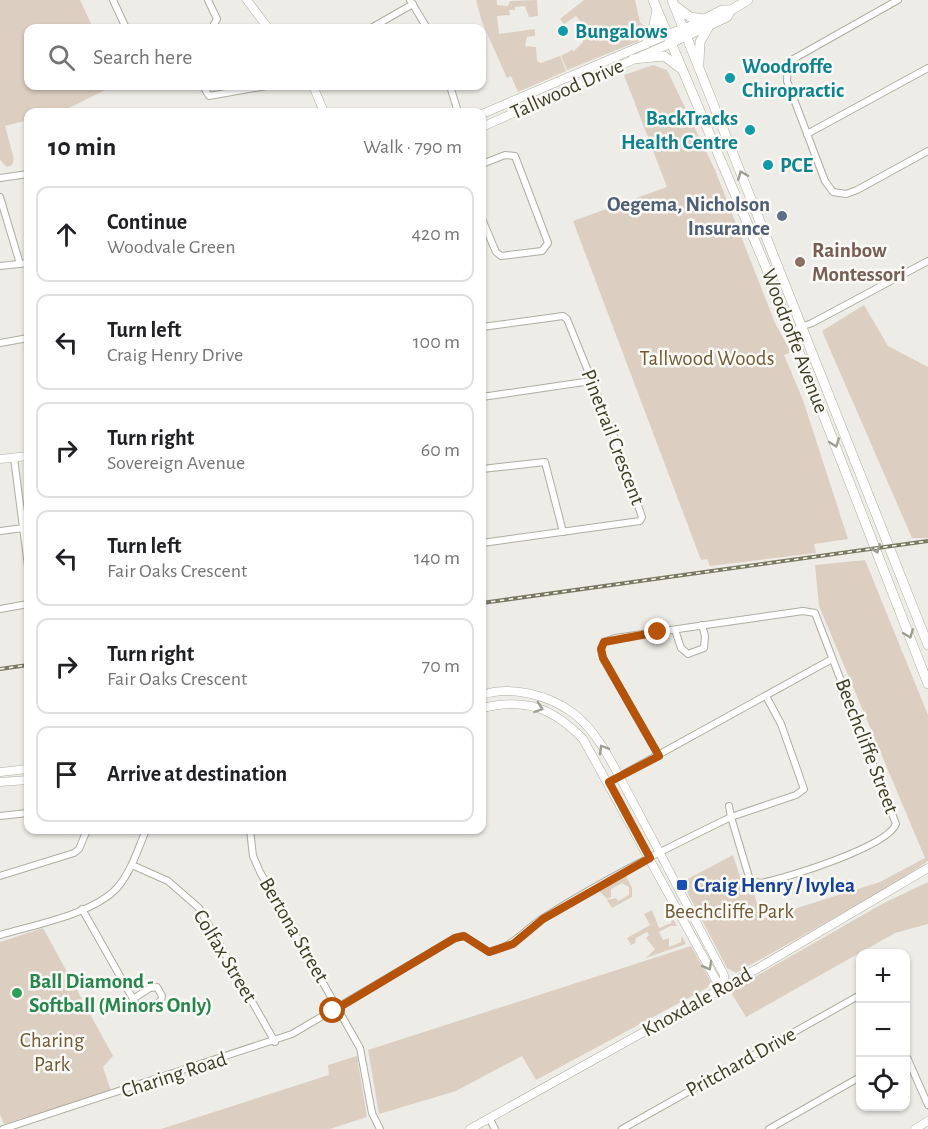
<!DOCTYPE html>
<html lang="en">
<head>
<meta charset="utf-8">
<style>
	:root { --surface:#fff; --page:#f2f2f2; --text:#202124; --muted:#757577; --line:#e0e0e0 }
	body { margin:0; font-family:"Alegreya Sans",sans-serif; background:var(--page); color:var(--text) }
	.controls { position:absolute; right:18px; bottom:18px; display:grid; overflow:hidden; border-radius:12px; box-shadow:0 2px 4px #0004 }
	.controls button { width:54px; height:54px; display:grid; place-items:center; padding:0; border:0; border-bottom:2px solid var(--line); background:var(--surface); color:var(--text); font:30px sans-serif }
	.stop { position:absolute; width:18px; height:18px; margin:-14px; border:4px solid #b45309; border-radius:50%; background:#fff }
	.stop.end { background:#b45309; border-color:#fff; box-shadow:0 2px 6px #0008 }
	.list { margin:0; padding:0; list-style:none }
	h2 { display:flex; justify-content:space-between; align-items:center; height:78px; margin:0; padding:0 24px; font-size:26px }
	h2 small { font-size:20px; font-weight:400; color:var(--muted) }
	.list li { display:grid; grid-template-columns:39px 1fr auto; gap:18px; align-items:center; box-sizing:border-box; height:96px; margin:0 12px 12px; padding:0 12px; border:2px solid var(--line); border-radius:12px }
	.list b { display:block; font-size:22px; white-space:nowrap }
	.list p { margin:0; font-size:20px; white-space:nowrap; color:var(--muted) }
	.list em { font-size:20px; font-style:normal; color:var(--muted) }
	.icon { flex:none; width:33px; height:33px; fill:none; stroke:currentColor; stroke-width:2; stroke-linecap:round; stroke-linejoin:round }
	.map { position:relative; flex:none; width:928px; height:1129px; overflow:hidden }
	.search { position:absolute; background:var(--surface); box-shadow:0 2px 4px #0004; left:24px; top:24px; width:462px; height:66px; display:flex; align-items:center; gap:15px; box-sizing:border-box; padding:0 21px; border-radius:12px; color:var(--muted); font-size:22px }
	.panel { position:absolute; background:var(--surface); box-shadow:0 2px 4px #0004; left:24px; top:108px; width:462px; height:726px; border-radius:12px }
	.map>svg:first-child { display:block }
	.green { fill:#dccfc1 }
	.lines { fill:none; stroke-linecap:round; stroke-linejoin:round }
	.minor-casing { stroke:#aeada1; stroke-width:8 }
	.tertiary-casing { stroke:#aeada1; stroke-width:9 }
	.secondary-casing { stroke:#adab99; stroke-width:10 }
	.minor { stroke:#fff; stroke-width:6 }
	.tertiary { stroke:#fff; stroke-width:8 }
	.secondary { stroke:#fff; stroke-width:9 }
	.rail-casing { stroke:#797961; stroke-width:4 }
	.rail { stroke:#faf9f6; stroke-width:1.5; stroke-dasharray:4.5; stroke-linecap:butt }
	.oneway { stroke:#9e9e92 }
	.route { stroke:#b45309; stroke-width:8 }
	.culture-dot { fill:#0f9aa8; stroke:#faf9f6; stroke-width:2 }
	.service-dot { fill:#5c6f8a; stroke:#faf9f6; stroke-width:2 }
	.education-dot { fill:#8d6e63; stroke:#faf9f6; stroke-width:2 }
	.transit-dot { fill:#1a4fb4; stroke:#faf9f6; stroke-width:2 }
	.leisure-dot { fill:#2e9e5b; stroke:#faf9f6; stroke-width:2 }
	.labels { text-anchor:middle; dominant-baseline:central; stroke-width:5; stroke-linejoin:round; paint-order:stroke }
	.culture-label { font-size:21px; font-weight:bold; fill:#0d838f; stroke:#faf9f6; text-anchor:start }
	.street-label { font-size:21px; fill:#3e3e26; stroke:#faf9f6 }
	.service-label { font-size:21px; font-weight:bold; fill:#4e5e75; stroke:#faf9f6; text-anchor:end }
	.education-label { font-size:21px; font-weight:bold; fill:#785e54; stroke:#faf9f6; text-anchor:start }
	.park-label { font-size:21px; fill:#715b34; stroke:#faf9f6 }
	.transit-label { font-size:21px; font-weight:bold; fill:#164399; stroke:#faf9f6; text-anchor:start }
	.leisure-label { font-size:21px; font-weight:bold; fill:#27864d; stroke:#faf9f6; text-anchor:start }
</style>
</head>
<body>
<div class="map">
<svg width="928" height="1129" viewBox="0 0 928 1129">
	<rect width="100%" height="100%" fill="#edece6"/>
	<g class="green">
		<path d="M0,0H80L93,28H28V86H113L65,110L28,112V120L5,126L14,159L12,165L7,167L0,160Z"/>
		<path d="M476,0H497V5L508,6L510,1L537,0L538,16L529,17L525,6L515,7V10H509L510,15L497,16L499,34L535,29V36L527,37L525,46L536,47L537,61L541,63L560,56L566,71L518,92L511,76L507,78L482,22Z"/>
		<path d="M584,0H635L640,22L648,30L639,41L567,70L561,56L572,50L574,51L583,42L580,26L582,23L576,16L564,24L560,19Z"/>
		<path d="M653,65L667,70L715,170L775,323L791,352L784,355L803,400L848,539L814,544L816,553L710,566L707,559L701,560L573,221L667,187L624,75Z"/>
		<path d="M864,305L888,346L928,367V538H912L822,331Z"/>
		<path d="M865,560L928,715V861L896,883L736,973L727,968L682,882L733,855L742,882L753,891L762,919L880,882L925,858L819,606L815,565Z"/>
		<path d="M626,876L632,888V897L612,908L607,900L616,898L618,901L629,895V887L622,883L611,889V897L607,899L599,891Z"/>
		<path d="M928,882V924L895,933L746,1017L730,991L882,904Z"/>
		<path d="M652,910L659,928L671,923L672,917L677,926H670L659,932L663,940L669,938V947L681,942L682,936L686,944L646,958L655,949L646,938L649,935L647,932L636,938L635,943L631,945L627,938L650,925L644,914Z"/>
		<path d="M43,928L113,1056L103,1067L111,1091L4,1124L0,1114V942Z"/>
		<path d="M691,946L711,982L707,988L536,1080L522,1056L456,1091L379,1114L368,1050Z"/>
		<path d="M357,1056L367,1117L330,1129H161L329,1075L328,1065Z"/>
	</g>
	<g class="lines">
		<defs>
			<g id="minor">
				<path d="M113,0L126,28"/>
				<path d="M208,0L217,19L212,28"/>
				<path d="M410,0L427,28"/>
				<path d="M898,0L788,62L787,81L825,181L833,192L846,194L857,190L928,151"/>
				<path d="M371,28L413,4"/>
				<path d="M203,86L209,96L266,86"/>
				<path d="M450,86L458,112"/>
				<path d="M807,134L928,68"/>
				<path d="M482,164L505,155L515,156L548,243L542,251L501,256L496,252L482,219"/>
				<path d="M0,178L28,174"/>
				<path d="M0,197L20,264"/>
				<path d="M0,266L28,263"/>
				<path d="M482,327L563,316L567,319L611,428L642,517L640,521L482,543"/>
				<path d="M798,328L812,323L928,261"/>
				<path d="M0,343L28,338"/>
				<path d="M482,397L591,381"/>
				<path d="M14,458L28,566"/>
				<path d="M482,469L545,462L563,532"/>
				<path d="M0,531L24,528"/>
				<path d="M0,609L28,604"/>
				<path d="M675,630L681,648L688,654L704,648L705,636L702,625"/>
				<path d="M609,782L832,659"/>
				<path d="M729,806L731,817L796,795L804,789L781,724L766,696"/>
				<path d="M0,816L28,813"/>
				<path d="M250,830L253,856L260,872L360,1048L372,1113L380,1129"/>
				<path d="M132,865L168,881L199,908L275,1042"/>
				<path d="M0,876L74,853L79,849L87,830"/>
				<path d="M82,909L137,1006L146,1009L161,1001L162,996L157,987L150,988L133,999"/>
				<path d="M0,935C34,925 93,914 117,888C131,872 138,849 146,830"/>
				<path d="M906,1055L928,1105"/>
				<path d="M489,1118L495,1129"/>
				<path d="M3,1129L292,1034L455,938L464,936L489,952C513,947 523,931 543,918C603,880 667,848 731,817L749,877L755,882L761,883C787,878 887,847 896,824L815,613L803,611L615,638L604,642L601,649L603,658L659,756"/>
				<path d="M622,1129L860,995"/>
				<path d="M769,1129L860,1077"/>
			</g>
			<g id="tertiary">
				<path d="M247,0L268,28"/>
				<path d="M313,86L324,112"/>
				<path d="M482,114L667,35"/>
				<path d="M482,127L671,43"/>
				<path d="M0,459L28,456"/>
				<path d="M482,695C510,685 549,695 573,713C601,734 617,774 634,804C664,861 694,918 724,975V987"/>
				<path d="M482,708C525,698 552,707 583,739L716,980L724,987"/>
				<path d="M0,772L28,769"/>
				<path d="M0,782L28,780"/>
				<path d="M470,1129L760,967L928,868"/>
				<path d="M915,1129L928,1121"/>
			</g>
			<g id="secondary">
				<path d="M653,0L765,265L928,684"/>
				<path d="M672,0L928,645"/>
				<path d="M674,5L690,17L704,19"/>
				<path d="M667,35L691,26L722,10H731L748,0"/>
				<path d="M671,43L727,17L731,10"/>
				<path d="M646,44L653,30L657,10"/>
				<path d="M633,59L664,56L680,68"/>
				<path d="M699,62L700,42L708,28"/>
			</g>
		</defs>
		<use href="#minor" class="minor-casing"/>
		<use href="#tertiary" class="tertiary-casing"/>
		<use href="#secondary" class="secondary-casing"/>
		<use href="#minor" class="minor"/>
		<use href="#tertiary" class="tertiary"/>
		<use href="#secondary" class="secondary"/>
		<defs>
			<g id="rail">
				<path d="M482,603L928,541"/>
				<path d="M0,669L28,665"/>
			</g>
		</defs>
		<use href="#rail" class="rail-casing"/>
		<use href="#rail" class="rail"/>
	</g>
	<defs><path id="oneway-chevron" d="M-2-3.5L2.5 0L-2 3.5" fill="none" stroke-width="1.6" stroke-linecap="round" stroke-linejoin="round" transform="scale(1.5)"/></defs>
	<g class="oneway">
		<use href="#oneway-chevron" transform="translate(742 175) rotate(-112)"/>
		<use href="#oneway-chevron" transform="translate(835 443) rotate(69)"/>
		<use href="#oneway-chevron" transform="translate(876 549) rotate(69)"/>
		<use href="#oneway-chevron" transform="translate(909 634) rotate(69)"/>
		<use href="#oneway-chevron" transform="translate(539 708) rotate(19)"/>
		<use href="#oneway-chevron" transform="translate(603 749) rotate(-120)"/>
		<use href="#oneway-chevron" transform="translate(708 966) rotate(61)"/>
	</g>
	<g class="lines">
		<path class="route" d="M333,1011L455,938L464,936L489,952L513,944L543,919L650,858L609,782L659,756L603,658L601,649L604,642L658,632"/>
	</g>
	<g class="culture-dot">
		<circle cx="563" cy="31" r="6"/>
		<circle cx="730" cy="78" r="6"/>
		<circle cx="750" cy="130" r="6"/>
		<circle cx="768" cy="165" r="6"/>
	</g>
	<circle class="service-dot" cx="782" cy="216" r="6"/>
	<circle class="education-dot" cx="800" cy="262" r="6"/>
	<rect class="transit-dot" x="676" y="879" width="12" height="12" rx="3"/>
	<circle class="leisure-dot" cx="17" cy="993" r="6"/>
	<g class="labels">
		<g class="culture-label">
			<text x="575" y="31">Bungalows</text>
			<text x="742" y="66">Woodroffe<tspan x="742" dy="24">Chiropractic</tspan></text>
			<text x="738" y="118" text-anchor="end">BackTracks<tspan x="738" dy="24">Health Centre</tspan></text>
			<text x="780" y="165">PCE</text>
		</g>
		<g class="street-label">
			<text transform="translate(567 89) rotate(-24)">Tallwood Drive</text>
			<text transform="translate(795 341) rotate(69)">Woodroffe Avenue</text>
			<text transform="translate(613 437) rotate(69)">Pinetrail Crescent</text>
			<text transform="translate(867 746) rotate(69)">Beechcliffe Street</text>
			<text transform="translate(294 930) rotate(60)">Bertona Street</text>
			<text transform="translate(225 956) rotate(59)">Colfax Street</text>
			<text transform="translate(697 1002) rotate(-29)">Knoxdale Road</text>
			<text transform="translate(741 1062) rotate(-29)">Pritchard Drive</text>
			<text transform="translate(174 1075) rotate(-18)">Charing Road</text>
		</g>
		<g class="service-label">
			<text x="770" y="204">Oegema, Nicholson<tspan x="770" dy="24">Insurance</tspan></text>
		</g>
		<g class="education-label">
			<text x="812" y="250">Rainbow<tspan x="812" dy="24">Montessori</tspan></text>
		</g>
		<g class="park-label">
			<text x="707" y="358">Tallwood Woods</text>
			<text x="729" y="911">Beechcliffe Park</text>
			<text x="52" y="1040">Charing<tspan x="52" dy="24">Park</tspan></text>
		</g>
		<g class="transit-label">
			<text x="694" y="885">Craig Henry / Ivylea</text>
		</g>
		<g class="leisure-label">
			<text x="29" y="981">Ball Diamond -<tspan x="29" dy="24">Softball (Minors Only)</tspan></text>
		</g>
	</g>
</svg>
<div class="controls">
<button>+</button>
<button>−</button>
<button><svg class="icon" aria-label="locate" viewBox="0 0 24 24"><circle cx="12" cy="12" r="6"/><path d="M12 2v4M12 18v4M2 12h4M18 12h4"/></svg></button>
</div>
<div class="stop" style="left:333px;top:1011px"></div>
<div class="stop end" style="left:658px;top:632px"></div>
<div class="search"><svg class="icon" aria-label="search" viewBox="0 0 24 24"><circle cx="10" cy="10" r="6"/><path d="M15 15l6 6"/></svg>Search here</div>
<section class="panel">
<h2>10 min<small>Walk · 790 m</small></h2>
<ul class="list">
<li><svg class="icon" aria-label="ahead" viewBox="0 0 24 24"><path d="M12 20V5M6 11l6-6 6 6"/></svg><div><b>Continue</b><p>Woodvale Green</p></div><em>420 m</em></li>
<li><svg class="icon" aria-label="left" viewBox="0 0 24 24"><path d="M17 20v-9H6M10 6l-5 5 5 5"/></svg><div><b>Turn left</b><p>Craig Henry Drive</p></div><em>100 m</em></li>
<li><svg class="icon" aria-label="right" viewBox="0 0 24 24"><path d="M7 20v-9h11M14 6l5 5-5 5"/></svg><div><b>Turn right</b><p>Sovereign Avenue</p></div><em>60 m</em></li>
<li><svg class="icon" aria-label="left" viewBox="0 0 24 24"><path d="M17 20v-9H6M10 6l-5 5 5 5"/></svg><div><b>Turn left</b><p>Fair Oaks Crescent</p></div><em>140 m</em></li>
<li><svg class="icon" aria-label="right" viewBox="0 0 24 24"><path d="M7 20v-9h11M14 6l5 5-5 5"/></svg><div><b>Turn right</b><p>Fair Oaks Crescent</p></div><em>70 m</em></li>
<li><svg class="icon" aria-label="arrive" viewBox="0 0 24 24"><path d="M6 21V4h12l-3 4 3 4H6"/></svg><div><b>Arrive at destination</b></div></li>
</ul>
</section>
</div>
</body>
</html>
